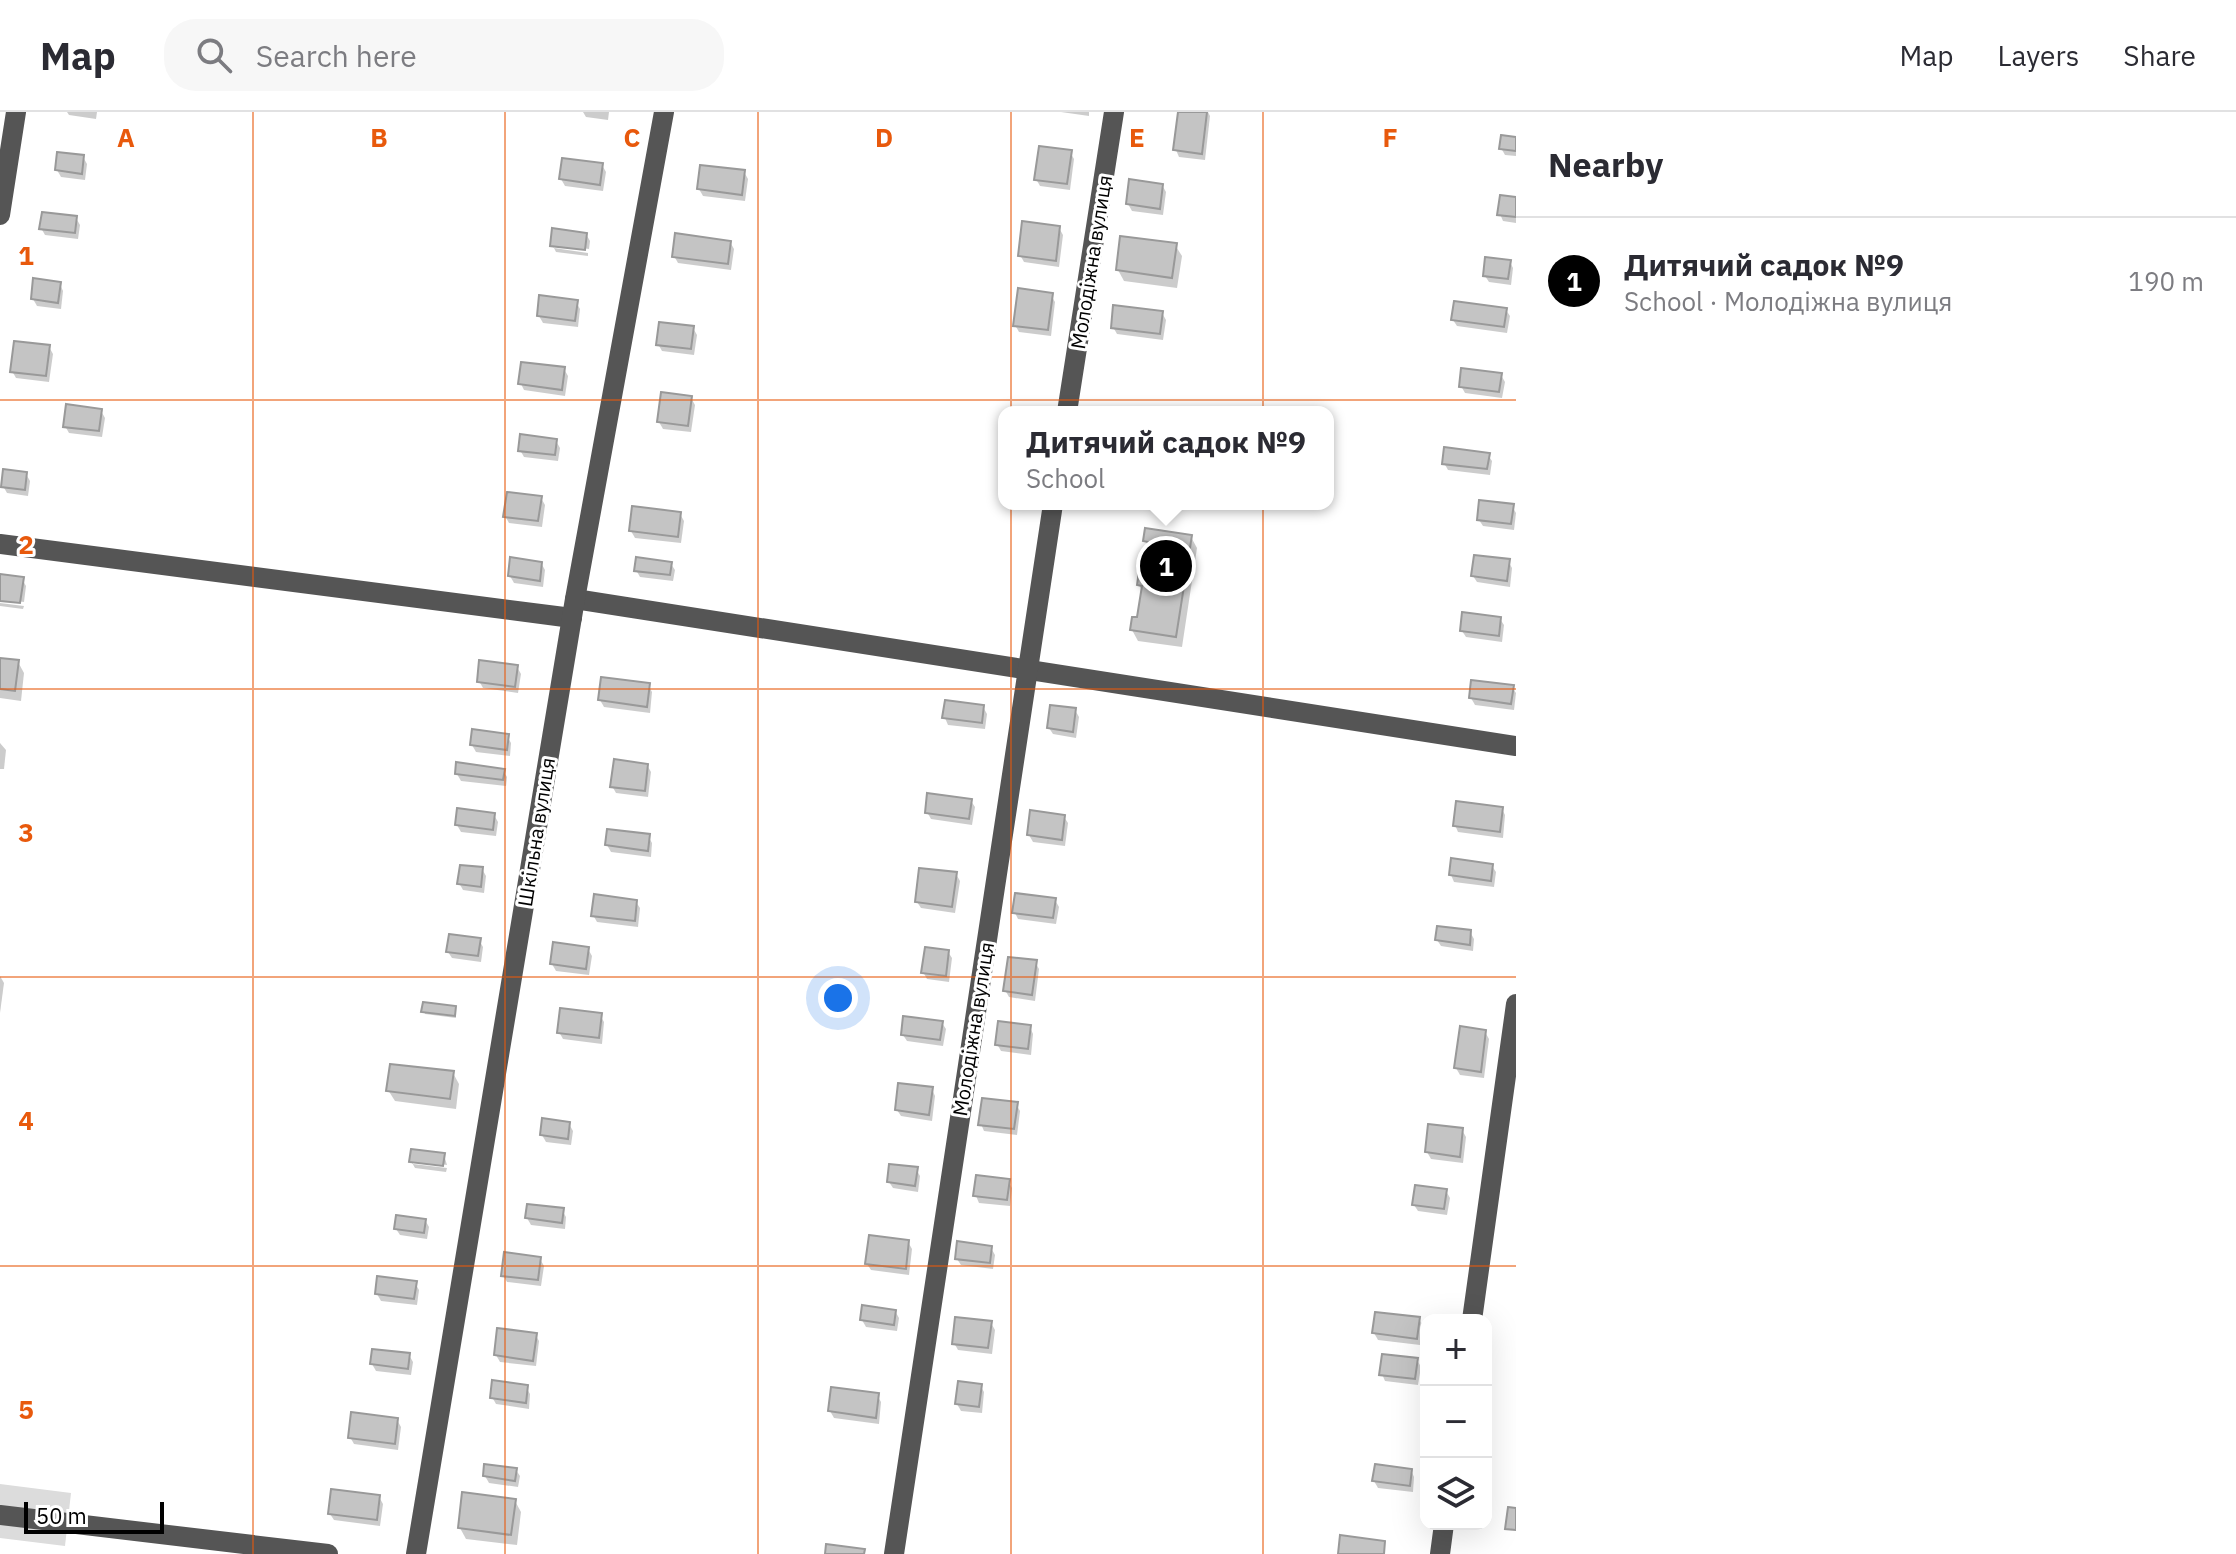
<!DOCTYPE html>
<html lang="en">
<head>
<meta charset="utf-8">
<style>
	:root { --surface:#fff; --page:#f7f7f7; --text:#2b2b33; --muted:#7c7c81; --line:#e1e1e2; --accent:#000 }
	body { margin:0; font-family:"IBM Plex Sans",sans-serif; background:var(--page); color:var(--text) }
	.controls { position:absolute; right:24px; bottom:24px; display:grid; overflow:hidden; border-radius:16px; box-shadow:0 8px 32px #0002 }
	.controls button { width:72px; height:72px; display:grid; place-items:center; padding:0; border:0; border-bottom:2px solid var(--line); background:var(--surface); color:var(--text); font:40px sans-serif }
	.scale { position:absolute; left:24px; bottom:20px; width:140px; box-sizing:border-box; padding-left:8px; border:4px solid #000; border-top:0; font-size:22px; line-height:28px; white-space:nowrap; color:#000; -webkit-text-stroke:6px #fff; paint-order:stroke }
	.you { position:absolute; left:838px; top:886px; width:28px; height:28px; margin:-20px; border:6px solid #fff; border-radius:50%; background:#1a73e8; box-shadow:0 0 0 12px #1a73e833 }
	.badge { display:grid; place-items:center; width:52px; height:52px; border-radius:50%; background:var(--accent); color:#fff; font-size:26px; font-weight:700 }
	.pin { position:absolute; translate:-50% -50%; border:4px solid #fff; box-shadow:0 2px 8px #0006 }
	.popup { position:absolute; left:998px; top:294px; width:336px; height:104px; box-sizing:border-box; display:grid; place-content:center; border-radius:16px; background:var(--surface); filter:drop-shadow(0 2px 6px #0005); font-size:26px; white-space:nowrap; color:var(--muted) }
	.popup b { font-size:30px; color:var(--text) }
	.popup::after { content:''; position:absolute; left:50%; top:100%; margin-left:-16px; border:16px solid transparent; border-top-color:var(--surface) }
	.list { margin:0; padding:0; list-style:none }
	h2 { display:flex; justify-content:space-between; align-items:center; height:104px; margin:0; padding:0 32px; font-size:34px }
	h2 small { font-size:26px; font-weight:400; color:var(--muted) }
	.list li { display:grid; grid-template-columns:52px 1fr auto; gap:24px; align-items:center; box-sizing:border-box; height:128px; padding:0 32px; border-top:2px solid var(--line) }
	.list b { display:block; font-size:30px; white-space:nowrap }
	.list p { margin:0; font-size:26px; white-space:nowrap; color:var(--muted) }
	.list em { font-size:26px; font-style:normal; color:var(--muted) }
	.icon { flex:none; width:44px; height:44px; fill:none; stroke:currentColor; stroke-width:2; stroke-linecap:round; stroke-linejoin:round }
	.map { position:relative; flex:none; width:1516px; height:1442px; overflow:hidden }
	header { display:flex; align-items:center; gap:48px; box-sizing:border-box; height:112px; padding:0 40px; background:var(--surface); border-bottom:2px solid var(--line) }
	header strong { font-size:38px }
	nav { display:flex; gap:44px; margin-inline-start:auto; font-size:28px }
	.search { width:560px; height:72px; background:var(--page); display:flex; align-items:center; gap:20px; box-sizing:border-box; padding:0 28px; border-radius:32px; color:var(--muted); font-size:30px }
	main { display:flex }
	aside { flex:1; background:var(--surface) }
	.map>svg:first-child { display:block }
	.green { fill:#dcdcdc }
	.shadow { fill:#0003 }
	.building { fill:#c4c4c4; stroke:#999; stroke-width:2 }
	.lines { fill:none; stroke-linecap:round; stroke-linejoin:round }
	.minor { stroke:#555; stroke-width:20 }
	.grid { fill:none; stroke:#e8590c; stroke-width:2; stroke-opacity:0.55 }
	.labels { text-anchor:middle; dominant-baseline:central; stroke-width:6; stroke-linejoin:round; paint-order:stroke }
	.street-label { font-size:20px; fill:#000; stroke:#fff }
	.grid-label { font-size:26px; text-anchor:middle; font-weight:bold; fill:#e8590c; stroke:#fff; stroke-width:6; stroke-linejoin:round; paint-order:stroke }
</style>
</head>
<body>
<header>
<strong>Map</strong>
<div class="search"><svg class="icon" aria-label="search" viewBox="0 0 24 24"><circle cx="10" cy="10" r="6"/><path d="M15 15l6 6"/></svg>Search here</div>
<nav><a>Map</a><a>Layers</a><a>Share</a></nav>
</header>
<main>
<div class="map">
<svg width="1516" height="1442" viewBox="0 0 1516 1442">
	<rect width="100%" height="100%" fill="#fff"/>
	<path class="green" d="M0,1372L71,1381L65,1434L0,1426Z"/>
	<g class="shadow">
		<path d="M67,0H97L96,7L69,3Z"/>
		<path d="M583,0H609L608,8L586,5Z"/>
		<path d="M1061,0H1089V4Z"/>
		<path d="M1181,0H1208L1210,4L1205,48L1179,45L1176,38Z"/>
		<path d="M1516,27V44L1505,43L1501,36Z"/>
		<path d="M1070,40L1074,47L1070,78L1040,74L1036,67Z"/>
		<path d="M83,45L87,52L85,68L61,65L57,58Z"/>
		<path d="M602,53L606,60L603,79L565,74L561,67Z"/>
		<path d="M744,60L748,67L745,89L703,84L699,77Z"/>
		<path d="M1162,73L1166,80L1163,103L1132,99L1128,92Z"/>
		<path d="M1516,87V111L1503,109L1500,102Z"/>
		<path d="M76,106L80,113L78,127L45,123L41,116Z"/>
		<path d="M1059,116L1063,123L1059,155L1024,150L1020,143Z"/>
		<path d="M554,118L586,122L590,129L589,137L554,132V136L552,133Z"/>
		<path d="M730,130L734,137L731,158L678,151L674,144Z"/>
		<path d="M1175,133L1182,144L1177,176L1124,169L1118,158Z"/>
		<path d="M554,136L588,141V144L556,140Z"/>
		<path d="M1510,150L1513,156L1511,173L1489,170L1485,164Z"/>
		<path d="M60,172L63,179L61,197L37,194L33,187Z"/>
		<path d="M1051,183L1055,190L1051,224L1019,220L1015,213Z"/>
		<path d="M576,190L580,197L578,215L543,211L539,204Z"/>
		<path d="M1506,198L1510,204L1507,221L1457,214L1453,208Z"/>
		<path d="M1162,201L1166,208L1163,228L1117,222L1113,215Z"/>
		<path d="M693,216L697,223L694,243L662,239L658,232Z"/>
		<path d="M49,235L53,242L49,270L16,266L12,259Z"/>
		<path d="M564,257L568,264L565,284L524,278L521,272Z"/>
		<path d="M1501,263L1505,270L1502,286L1465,281L1461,274Z"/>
		<path d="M691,286L695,293L691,320L663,317L659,310Z"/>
		<path d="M101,299L105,306L102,325L69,321L65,314Z"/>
		<path d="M556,329L560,336L558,349L524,345L520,338Z"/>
		<path d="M1488,343L1492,349L1490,363L1448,358L1444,351Z"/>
		<path d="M26,362L30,369L28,384L7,381L3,374Z"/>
		<path d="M541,386L545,393L542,415L509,411L505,404Z"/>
		<path d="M1512,394L1516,401L1514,418L1483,414L1479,408Z"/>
		<path d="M680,402L684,409L681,431L635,426L631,419Z"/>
		<path d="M1191,425L1197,436L1182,535L1138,529L1132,518L1139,507L1143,480L1139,473L1146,462L1150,436L1146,429Z"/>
		<path d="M1508,449L1512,456L1510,475L1477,470L1473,464Z"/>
		<path d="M541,451L545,458L543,475L514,471L510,464Z"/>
		<path d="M671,452L675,458L673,469L640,465L636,458Z"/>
		<path d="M0,464L22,467L26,474L24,490L0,487Z"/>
		<path d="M0,491L24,494L23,497L0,494Z"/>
		<path d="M1500,507L1504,513L1502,530L1466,525L1462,519Z"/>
		<path d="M0,548L18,550L24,561L21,589L0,586Z"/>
		<path d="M517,555L521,562L518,581L483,576L479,569Z"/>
		<path d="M648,573L652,580L650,601L604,595L600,588Z"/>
		<path d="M1512,575L1516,581L1514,598L1475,593L1471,586Z"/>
		<path d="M983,595L987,602L985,617L948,613L945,606Z"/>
		<path d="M1075,598L1079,605L1076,626L1053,622L1049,616Z"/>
		<path d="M507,624L511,631L510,644L476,640L472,633Z"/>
		<path d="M0,631L6,638L4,657H0Z"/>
		<path d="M647,653L651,660L648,685L616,681L612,674Z"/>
		<path d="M503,658L507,665L506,674L461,669L457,662Z"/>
		<path d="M971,689L975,695L972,713L931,707L927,700Z"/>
		<path d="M1502,697L1505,703L1503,726L1458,720L1455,713Z"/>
		<path d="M494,703L498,710L496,724L461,720L457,713Z"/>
		<path d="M1064,705L1068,711L1065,734L1033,730L1029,723Z"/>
		<path d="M648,724L652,731L651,745L611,740L607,733Z"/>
		<path d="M1492,754L1496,760L1494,775L1454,770L1451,763Z"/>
		<path d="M482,757L486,764L484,781L463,778L459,771Z"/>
		<path d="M956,762L960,769L955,801L921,796L917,790Z"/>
		<path d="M1055,788L1059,795L1056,812L1018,807L1015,801Z"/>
		<path d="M636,790L640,796L638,815L597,810L593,803Z"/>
		<path d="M1470,820L1474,827L1473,839L1441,834L1437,828Z"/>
		<path d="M479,828L483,835L481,850L452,846L448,840Z"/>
		<path d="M588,837L592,844L589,863L556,859L552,852Z"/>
		<path d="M948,840L952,846L949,870L927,867L923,860Z"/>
		<path d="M1035,850L1039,857L1035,889L1009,885L1005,878Z"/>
		<path d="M0,864L4,871L0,901Z"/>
		<path d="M455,896L456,906L425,902L424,899Z"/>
		<path d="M600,903L604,910L602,932L563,927L559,920Z"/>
		<path d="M942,911L946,917L943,934L907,929L903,923Z"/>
		<path d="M1030,915L1033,922L1031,943L1001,939L997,932Z"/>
		<path d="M1485,920L1489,927L1484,966L1460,963L1456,956Z"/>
		<path d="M453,961L459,972L456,997L395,989L388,978Z"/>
		<path d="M932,977L935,984L932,1009L901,1004L897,998Z"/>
		<path d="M1016,992L1020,999L1017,1023L984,1019L981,1012Z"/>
		<path d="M569,1012L573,1019L571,1033L546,1030L542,1023Z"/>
		<path d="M1462,1018L1466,1025L1463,1051L1431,1047L1427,1040Z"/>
		<path d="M413,1039L444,1043L447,1053L413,1048V1052L447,1056L446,1060L415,1056L411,1049Z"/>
		<path d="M916,1057L920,1064L918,1080L893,1076L889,1070Z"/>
		<path d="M1008,1069L1012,1076L1010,1094L979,1091L976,1084Z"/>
		<path d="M1446,1079L1450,1086L1447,1103L1418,1099L1414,1093Z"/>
		<path d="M562,1098L566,1105L565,1117L531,1113L527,1106Z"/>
		<path d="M425,1108L429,1115L427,1127L400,1123L396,1117Z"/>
		<path d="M908,1130L912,1137L909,1163L871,1158L867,1152Z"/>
		<path d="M991,1136L995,1143L993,1157L961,1153L957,1147Z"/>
		<path d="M540,1147L544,1154L541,1174L507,1170L503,1163Z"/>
		<path d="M415,1171L419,1178L417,1193L381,1189L377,1182Z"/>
		<path d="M895,1199L899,1206L897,1219L866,1215L862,1208Z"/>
		<path d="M1419,1207L1423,1214L1420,1233L1378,1228L1374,1221Z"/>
		<path d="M991,1211L995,1218L992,1242L958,1238L954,1231Z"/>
		<path d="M535,1222L539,1229L536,1254L500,1250L496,1243Z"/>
		<path d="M409,1243L413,1250L411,1263L376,1259L372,1252Z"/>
		<path d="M1417,1248L1421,1255L1418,1273L1385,1269L1382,1262Z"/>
		<path d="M980,1273L984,1280L982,1301L961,1299L957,1292Z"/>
		<path d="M526,1275L530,1282L529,1297L496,1292L492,1285Z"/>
		<path d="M877,1283L881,1290L879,1312L834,1306L830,1299Z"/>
		<path d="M397,1308L401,1315L398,1338L354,1332L350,1325Z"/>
		<path d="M516,1358L520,1364L518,1375L489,1371L485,1364Z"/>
		<path d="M1411,1358L1414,1365L1413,1380L1378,1376L1374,1369Z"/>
		<path d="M379,1385L383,1392L380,1414L334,1408L330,1402Z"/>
		<path d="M515,1389L521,1400L517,1433L466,1427L460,1416Z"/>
	</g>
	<g class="building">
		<path d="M1178,0H1207L1202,42L1173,38Z"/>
		<path d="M1501,23L1516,25V39L1499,37Z"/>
		<path d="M1039,34L1072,38L1067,72L1034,68Z"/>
		<path d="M57,40L84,43L82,62L55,58Z"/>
		<path d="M562,46L603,51L600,73L559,67Z"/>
		<path d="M700,53L745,58L742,83L697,77Z"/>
		<path d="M1129,67L1163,72L1160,97L1126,92Z"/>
		<path d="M1500,83L1516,85V105L1497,103Z"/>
		<path d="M42,100L77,104L75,121L39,117Z"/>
		<path d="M1022,109L1060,114L1056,149L1018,144Z"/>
		<path d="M552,116L587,121L585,138L550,134Z"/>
		<path d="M675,121L731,129L728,152L672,145Z"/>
		<path d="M1120,124L1177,131L1172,166L1116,158Z"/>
		<path d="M1485,145L1511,148L1508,167L1483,164Z"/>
		<path d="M33,166L61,170L58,191L31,187Z"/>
		<path d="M1018,176L1053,181L1048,218L1013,214Z"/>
		<path d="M539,183L578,188L575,209L537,204Z"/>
		<path d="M1454,189L1507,196L1504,215L1451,208Z"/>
		<path d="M1113,193L1163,199L1160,222L1111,216Z"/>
		<path d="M659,210L694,214L691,237L656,233Z"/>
		<path d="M14,229L50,233L46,264L10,260Z"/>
		<path d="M521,250L565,255L562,278L518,272Z"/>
		<path d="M1461,256L1502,261L1499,280L1459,275Z"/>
		<path d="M661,280L692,284L688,314L657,310Z"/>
		<path d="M66,292L102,297L99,319L63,315Z"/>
		<path d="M520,322L557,327L555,343L518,339Z"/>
		<path d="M1444,335L1490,341L1487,357L1442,352Z"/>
		<path d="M3,357L27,360L25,378L1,375Z"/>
		<path d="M507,380L542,384L538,409L503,405Z"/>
		<path d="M1479,388L1514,392L1511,412L1477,408Z"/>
		<path d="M632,394L681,400L678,425L629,419Z"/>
		<path d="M1145,416L1192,423L1176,525L1130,518L1132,505H1137L1142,474L1137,473L1139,459L1144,460L1148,430L1143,429Z"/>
		<path d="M1474,443L1510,447L1507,469L1471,464Z"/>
		<path d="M510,445L542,450L540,469L508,464Z"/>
		<path d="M636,445L672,450L670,463L634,459Z"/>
		<path d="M0,462L24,465L20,491L0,489Z"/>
		<path d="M1462,500L1501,505L1499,524L1460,519Z"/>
		<path d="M0,546L19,548L15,579L0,577Z"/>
		<path d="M479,548L518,553L515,575L477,570Z"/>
		<path d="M601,565L650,571L647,595L598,588Z"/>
		<path d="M1471,568L1514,573L1511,592L1469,586Z"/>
		<path d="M945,588L984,593L982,611L942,606Z"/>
		<path d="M1050,593L1076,596L1073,620L1047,616Z"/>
		<path d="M472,617L509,622L507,638L470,633Z"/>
		<path d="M614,647L648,652L645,679L610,675Z"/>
		<path d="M456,650L505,657L503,668L455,662Z"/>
		<path d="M927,681L972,687L969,707L925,701Z"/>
		<path d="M1456,689L1503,695L1500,720L1453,714Z"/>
		<path d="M457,696L495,701L493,718L455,713Z"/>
		<path d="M1030,698L1065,703L1062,728L1027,723Z"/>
		<path d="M607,717L650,722L648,739L605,733Z"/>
		<path d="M1451,746L1493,752L1491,769L1449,763Z"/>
		<path d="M460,753L483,755L481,775L457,772Z"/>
		<path d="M919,756L957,760L952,795L915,790Z"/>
		<path d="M1015,781L1056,786L1053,806L1012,801Z"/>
		<path d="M594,782L637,788L635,809L591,804Z"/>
		<path d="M1437,814L1471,818L1470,833L1435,828Z"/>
		<path d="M449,822L481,826L478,844L446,840Z"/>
		<path d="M553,830L589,835L586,857L550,852Z"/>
		<path d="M925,835L949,838L946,864L921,861Z"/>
		<path d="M1008,845L1037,848L1032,883L1003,879Z"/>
		<path d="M423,890L456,894L455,904L421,900Z"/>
		<path d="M560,896L602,901L599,926L557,921Z"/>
		<path d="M903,904L943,909L940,928L901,923Z"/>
		<path d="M998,909L1031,913L1028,937L995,933Z"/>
		<path d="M1460,914L1486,918L1481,960L1454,956Z"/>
		<path d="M390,952L454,959L450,987L386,979Z"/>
		<path d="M898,971L933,975L929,1003L895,998Z"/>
		<path d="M982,986L1018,990L1014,1017L978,1013Z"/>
		<path d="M542,1006L570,1010L568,1027L540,1023Z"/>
		<path d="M1428,1012L1463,1016L1460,1045L1425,1040Z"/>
		<path d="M411,1037L445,1041L443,1054L409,1050Z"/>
		<path d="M889,1052L918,1055L915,1074L887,1070Z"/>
		<path d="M976,1063L1010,1067L1007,1088L973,1084Z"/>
		<path d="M1415,1073L1447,1077L1444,1097L1412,1093Z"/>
		<path d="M527,1092L564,1096L562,1111L525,1106Z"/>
		<path d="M396,1103L426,1107L424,1121L394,1117Z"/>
		<path d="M869,1123L909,1128L906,1157L865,1152Z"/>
		<path d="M957,1129L992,1134L990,1151L955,1147Z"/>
		<path d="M504,1140L541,1145L538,1168L501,1164Z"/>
		<path d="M377,1164L417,1169L414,1187L375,1182Z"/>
		<path d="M862,1193L896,1198L894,1213L860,1208Z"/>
		<path d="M1375,1200L1420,1205L1417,1227L1372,1221Z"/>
		<path d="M955,1205L992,1209L988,1236L952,1232Z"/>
		<path d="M497,1216L537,1221L533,1249L494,1243Z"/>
		<path d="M372,1237L410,1241L408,1257L370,1252Z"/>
		<path d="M1382,1242L1418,1246L1415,1267L1379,1263Z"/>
		<path d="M492,1268L528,1273L526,1291L490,1286Z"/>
		<path d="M958,1269L982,1272L979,1295L955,1292Z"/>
		<path d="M831,1275L879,1281L876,1306L828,1299Z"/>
		<path d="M351,1300L398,1306L395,1332L348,1326Z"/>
		<path d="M484,1352L517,1356L515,1369L483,1364Z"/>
		<path d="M1375,1352L1412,1357L1410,1374L1372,1369Z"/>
		<path d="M331,1377L380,1383L377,1408L328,1402Z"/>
		<path d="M462,1380L516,1387L511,1423L458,1416Z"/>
		<path d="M1508,1395L1516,1396V1418L1505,1417Z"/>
		<path d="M1340,1423L1385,1429L1384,1442H1338Z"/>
		<path d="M826,1432L865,1437L864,1442H825Z"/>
	</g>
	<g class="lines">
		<g class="minor">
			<path d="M0,103L16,0"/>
			<path d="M1067,300L1114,0"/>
			<path d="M0,432L572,506"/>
			<path d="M575,487L1516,634"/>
			<path d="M1472,1208L1516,892"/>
			<path d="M0,1403L328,1442"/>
			<path d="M416,1442L575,487L664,0"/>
			<path d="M894,1442L1053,392"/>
			<path d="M1440,1442L1444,1412"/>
		</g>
	</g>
	<path class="grid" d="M253,0V1442M505,0V1442M758,0V1442M1011,0V1442M1263,0V1442M0,288H1516M0,577H1516M0,865H1516M0,1154H1516"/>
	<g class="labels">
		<g class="street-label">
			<text transform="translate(1091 150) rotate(-81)">Молодіжна вулиця</text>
			<text transform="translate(536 720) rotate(-81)">Шкільна вулиця</text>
			<text transform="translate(973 917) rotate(-81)">Молодіжна вулиця</text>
		</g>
	</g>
	<g class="grid-label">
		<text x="126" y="35">A</text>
		<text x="379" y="35">B</text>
		<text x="632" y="35">C</text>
		<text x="884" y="35">D</text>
		<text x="1137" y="35">E</text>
		<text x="1390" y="35">F</text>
		<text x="26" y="153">1</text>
		<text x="26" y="442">2</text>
		<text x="26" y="730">3</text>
		<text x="26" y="1018">4</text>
		<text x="26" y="1307">5</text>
	</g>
</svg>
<div class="controls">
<button>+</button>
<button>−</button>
<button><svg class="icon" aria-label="layers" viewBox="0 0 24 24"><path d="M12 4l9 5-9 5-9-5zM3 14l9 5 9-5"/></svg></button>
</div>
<div class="scale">50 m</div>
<div class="you"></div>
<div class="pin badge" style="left:1166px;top:454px">1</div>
<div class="popup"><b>Дитячий садок №9</b>School</div>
</div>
<aside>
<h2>Nearby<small></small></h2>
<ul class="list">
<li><span class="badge">1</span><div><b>Дитячий садок №9</b><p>School · Молодіжна вулиця</p></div><em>190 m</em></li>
</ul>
</aside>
</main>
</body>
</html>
